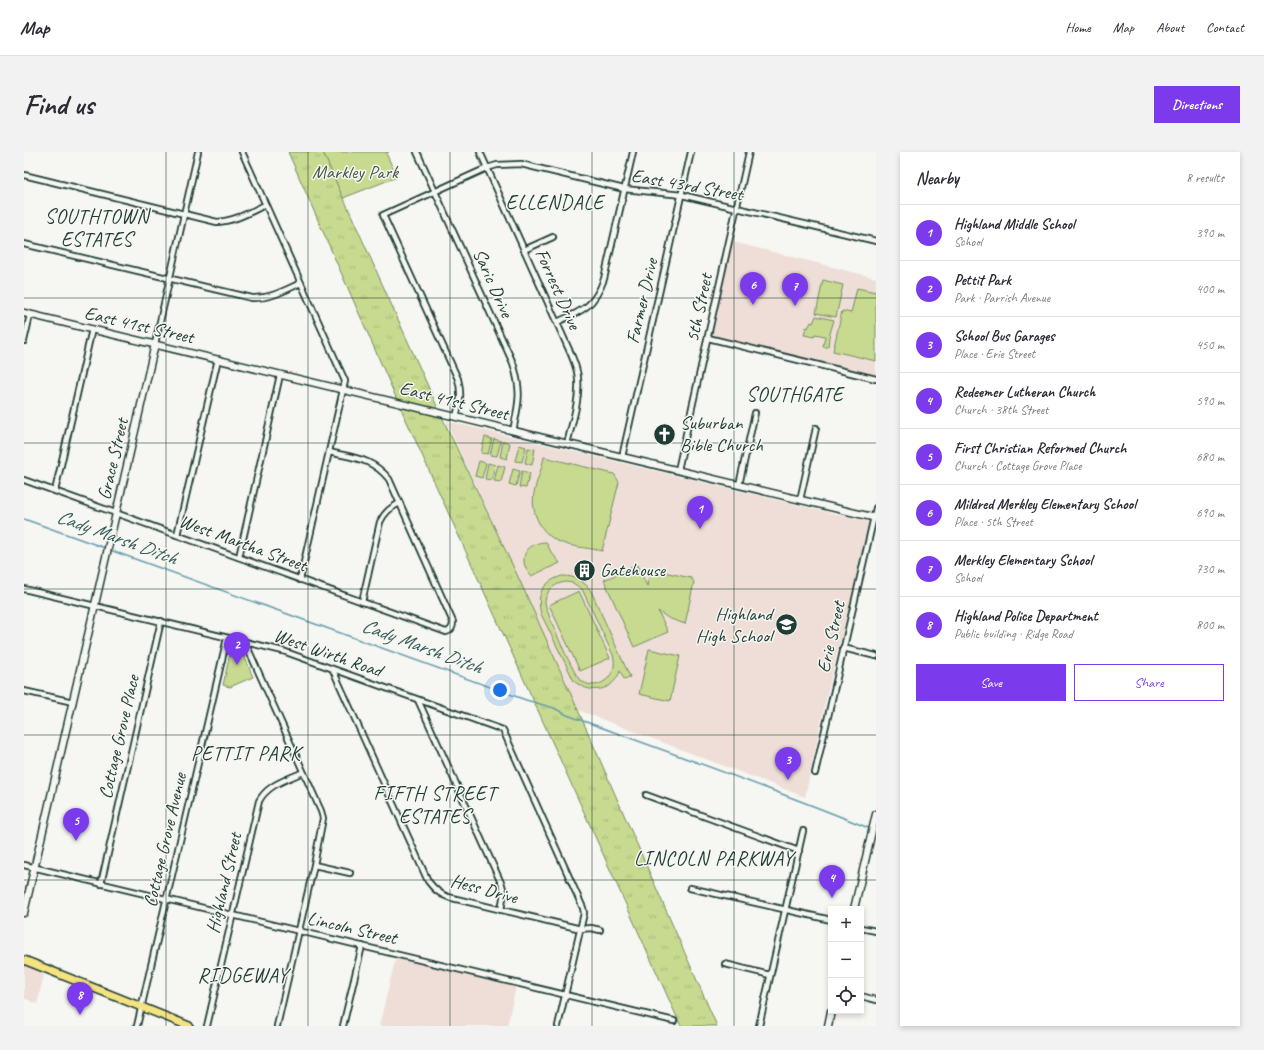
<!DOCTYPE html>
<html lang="en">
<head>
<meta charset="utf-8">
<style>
	:root { --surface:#fff; --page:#f2f2f3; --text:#2b2b33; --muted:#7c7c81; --line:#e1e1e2; --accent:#7c3aed }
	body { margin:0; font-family:Caveat,sans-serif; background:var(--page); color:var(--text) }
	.controls { position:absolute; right:12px; bottom:12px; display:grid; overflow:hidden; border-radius:0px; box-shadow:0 2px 6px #0003 }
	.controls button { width:36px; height:36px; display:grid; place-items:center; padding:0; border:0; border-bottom:1px solid var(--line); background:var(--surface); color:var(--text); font:20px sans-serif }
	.you { position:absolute; left:476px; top:538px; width:14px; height:14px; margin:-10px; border:3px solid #fff; border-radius:50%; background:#1a73e8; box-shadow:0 0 0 6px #1a73e833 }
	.badge { display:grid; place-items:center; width:26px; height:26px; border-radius:50%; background:var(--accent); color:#fff; font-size:13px; font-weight:700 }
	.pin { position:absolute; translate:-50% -33px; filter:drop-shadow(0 1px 2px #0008) }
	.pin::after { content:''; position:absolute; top:21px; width:14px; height:12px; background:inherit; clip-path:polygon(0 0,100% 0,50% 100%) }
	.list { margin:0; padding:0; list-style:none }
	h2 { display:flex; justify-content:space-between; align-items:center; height:52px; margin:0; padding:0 16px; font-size:17px }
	h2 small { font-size:13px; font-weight:400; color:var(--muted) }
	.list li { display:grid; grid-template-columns:26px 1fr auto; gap:12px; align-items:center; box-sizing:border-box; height:56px; padding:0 16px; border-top:1px solid var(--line) }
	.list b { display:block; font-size:15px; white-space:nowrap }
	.list p { margin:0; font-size:13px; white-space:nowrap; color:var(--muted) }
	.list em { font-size:13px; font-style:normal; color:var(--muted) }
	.actions { display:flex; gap:8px; padding:12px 16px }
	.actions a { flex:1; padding:9px 0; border:1px solid var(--accent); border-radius:0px; text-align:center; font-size:14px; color:var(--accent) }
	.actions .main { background:var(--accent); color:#fff }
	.icon { flex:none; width:22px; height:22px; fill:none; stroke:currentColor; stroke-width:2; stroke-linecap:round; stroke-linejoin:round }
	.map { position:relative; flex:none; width:852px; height:874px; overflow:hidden; border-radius:0px }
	header { display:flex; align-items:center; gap:24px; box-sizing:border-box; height:56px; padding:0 20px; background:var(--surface); border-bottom:1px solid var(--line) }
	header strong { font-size:19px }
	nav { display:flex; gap:22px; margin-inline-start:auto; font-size:14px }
	.intro { display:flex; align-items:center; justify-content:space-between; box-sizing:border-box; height:96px; padding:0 24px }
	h1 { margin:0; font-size:28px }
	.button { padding:10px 18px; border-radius:0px; background:var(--accent); color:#fff; font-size:14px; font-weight:700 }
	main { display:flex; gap:24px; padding:0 24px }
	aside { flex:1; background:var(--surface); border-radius:0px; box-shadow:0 2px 6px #0003 }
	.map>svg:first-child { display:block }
	.built { fill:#eeded7 }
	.grass { fill:url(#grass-tufts); stroke:#738c62 }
	.green { fill:#c7da8f; stroke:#738c62; fill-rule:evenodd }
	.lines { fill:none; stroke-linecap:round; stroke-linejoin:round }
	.stream { stroke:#669caa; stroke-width:1.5 }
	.minor-casing { stroke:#1f3d34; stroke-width:8 }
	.tertiary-casing { stroke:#1f3d34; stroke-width:9 }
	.primary-casing { stroke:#1f3d34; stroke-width:10 }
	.minor { stroke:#f6f6f2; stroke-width:4.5 }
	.tertiary { stroke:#f6f6f2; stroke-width:6 }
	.primary { stroke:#f5e382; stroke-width:7 }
	.grid { fill:none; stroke:#1f3d34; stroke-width:1; stroke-opacity:0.55 }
	.labels { text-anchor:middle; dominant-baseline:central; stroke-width:3; stroke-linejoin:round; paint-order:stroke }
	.park-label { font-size:19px; fill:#415c46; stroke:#f6f6f2 }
	.street-label { font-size:19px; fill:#1f3d34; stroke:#f6f6f2 }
	.poi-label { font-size:19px; fill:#1f3d34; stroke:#f6f6f2; text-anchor:start }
	.neighbourhood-label { font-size:20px; letter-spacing:1px; fill:#1f3d34; stroke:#f6f6f2 }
	.water-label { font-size:20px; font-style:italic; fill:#375d5b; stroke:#f6f6f2 }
</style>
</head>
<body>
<header>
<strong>Map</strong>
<nav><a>Home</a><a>Map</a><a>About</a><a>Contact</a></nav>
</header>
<div class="intro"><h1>Find us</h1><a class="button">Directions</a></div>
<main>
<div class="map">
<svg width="852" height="874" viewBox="0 0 852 874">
	<defs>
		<pattern id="grass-tufts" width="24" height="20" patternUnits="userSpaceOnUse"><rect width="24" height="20" fill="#c7da8f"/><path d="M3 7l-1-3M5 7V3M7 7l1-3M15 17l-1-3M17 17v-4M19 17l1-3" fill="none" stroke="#aabc7c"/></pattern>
	</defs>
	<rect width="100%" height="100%" fill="#f6f6f2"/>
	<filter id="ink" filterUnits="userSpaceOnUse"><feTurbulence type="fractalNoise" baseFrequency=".025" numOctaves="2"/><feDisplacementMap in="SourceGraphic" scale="8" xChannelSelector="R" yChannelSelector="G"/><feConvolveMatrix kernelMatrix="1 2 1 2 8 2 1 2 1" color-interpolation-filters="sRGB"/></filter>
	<g filter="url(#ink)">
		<g class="built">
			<path d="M705,89L852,126V227L684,186Z"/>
			<path d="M422,269L845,370L819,480L814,496L801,552L781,645L554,558Z"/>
			<path d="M372,805L492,834L483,874H355Z"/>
			<path d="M0,809L21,818L13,852L0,846Z"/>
		</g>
		<path class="grass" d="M264,0H299L416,261L496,429L554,558L693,874H657L374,250Z"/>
		<g class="green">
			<path d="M299,0H365L362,1L373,25L319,46Z"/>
			<path d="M799,128L819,133L812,165L792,161Z"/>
			<path d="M833,136L852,140V209L809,199L818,159L827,161Z"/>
			<path d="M792,164L810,168L805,185L804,195H799L801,184L791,182L790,185L780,183L782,175L784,176L787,170L789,171Z"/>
			<path d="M461,285L468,287L464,302L457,301Z"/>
			<path d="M470,287L477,289L473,304L466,303Z"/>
			<path d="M479,289L486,291L483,307L476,305Z"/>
			<path d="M495,293L502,295L498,310L491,309Z"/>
			<path d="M504,296L511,297L508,313L501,311Z"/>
			<path d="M520,305L590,322L595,330L578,399C553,393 530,397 515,371C510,362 508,352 510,341C512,329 518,318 520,305Z"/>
			<path d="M455,309L462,311L458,326L451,324Z"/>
			<path d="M464,311L471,313L468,328L461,327Z"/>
			<path d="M474,313L481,315L477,330L470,329Z"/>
			<path d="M489,317L496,319L492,334L485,332Z"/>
			<path d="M498,319L506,321L502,336L495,335Z"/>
			<path d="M522,390L527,400L536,411L507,424C504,420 500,415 500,409C499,397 511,390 522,390Z"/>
			<path d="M613,413L623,434L626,417L667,426L670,430L661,472L644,466L634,459L644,480L610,495L580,428Z"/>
			<path d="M538,424C551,424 559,428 567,439L606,525L600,527L596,519C589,540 566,543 550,529L517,462C512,443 518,430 538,424ZM542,430L549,431L558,437L589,503C596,524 572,543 555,527C549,520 520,457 521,449C523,437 532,431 542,430Z"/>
			<path d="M555,439L586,506L556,519L525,453Z"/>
			<path d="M208,493C220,497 224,514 229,525L206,535L199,533Z"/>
			<path d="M625,497L656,504L646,549L615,542Z"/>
		</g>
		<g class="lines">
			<g class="stream">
				<path d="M0,367L81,396"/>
				<path d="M86,398L502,548L530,556L543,563C644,600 747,636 847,677"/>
			</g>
			<defs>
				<g id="minor">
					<path d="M218,0L321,229L276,428"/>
					<path d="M393,0L489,211C498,240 495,250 489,279"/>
					<path d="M456,0L547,202C550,210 554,218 554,227C556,248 548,271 543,292"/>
					<path d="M0,23L193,70C211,69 226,60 241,53"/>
					<path d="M0,92L228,146C246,147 261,138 277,131"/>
					<path d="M500,98L529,85"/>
					<path d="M533,170C558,159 570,155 580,127L609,0"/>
					<path d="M684,186L852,227"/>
					<path d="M0,189L6,163"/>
					<path d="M131,192L174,0"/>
					<path d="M432,265C436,250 438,242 434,227L359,63L463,16L473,13L497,12L600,37L658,43L852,89"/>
					<path d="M598,305L667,0"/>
					<path d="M654,318L725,0"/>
					<path d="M0,328L422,480C427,479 429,475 429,470L365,327C348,306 330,306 305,300"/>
					<path d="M715,333L731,261"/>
					<path d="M31,339L68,177"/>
					<path d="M776,348L792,276"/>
					<path d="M153,383L194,207"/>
					<path d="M215,405L256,223"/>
					<path d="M0,437L259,499L479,578L559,756L560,761L534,874"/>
					<path d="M338,450L356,370C361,360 366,356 376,351"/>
					<path d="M221,490L297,659L299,666L290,713L253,874"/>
					<path d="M819,496L852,504"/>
					<path d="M309,518L404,729C410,737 415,742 424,745L557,777L567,776L576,778"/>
					<path d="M0,539L49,550"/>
					<path d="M394,548L478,733L480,740L477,758"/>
					<path d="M791,621L852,356"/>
					<path d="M622,643L775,699"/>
					<path d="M0,713L650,869"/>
					<path d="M290,713L326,721"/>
					<path d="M77,732L137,469"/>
					<path d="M666,736L807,768"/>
					<path d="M837,776L852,779"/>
					<path d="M701,812L746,823"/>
					<path d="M837,844L852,848"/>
					<path d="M113,874L203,486"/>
					<path d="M183,874L235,649C244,632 263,628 279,620"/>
					<path d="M319,874L338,794"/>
					<path d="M735,874L779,679"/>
				</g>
				<g id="tertiary">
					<path d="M0,161L852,366"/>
					<path d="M830,757L852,662"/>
					<path d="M0,761L131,192"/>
					<path d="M804,874L807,859"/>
				</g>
				<path id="primary" d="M0,808L165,874"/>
			</defs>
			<use href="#minor" class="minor-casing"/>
			<use href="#tertiary" class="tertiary-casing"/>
			<use href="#primary" class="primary-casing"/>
			<use href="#minor" class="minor"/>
			<use href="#tertiary" class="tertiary"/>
			<use href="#primary" class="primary"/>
		</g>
	</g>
	<path class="grid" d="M142,0V874M284,0V874M426,0V874M568,0V874M710,0V874M0,146H852M0,291H852M0,437H852M0,583H852M0,728H852"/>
	<defs>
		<symbol id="church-disc" viewBox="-11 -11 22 22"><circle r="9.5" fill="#1f3d34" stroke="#f6f6f2"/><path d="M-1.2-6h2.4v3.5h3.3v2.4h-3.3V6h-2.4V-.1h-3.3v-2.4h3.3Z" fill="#fff"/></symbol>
		<symbol id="building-disc" viewBox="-11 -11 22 22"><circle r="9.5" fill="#1f3d34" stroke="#f6f6f2"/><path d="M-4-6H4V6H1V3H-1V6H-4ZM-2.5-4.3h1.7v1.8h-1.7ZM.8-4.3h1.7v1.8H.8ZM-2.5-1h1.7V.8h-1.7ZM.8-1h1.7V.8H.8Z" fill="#fff"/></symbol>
		<symbol id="school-disc" viewBox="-11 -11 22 22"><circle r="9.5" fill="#1f3d34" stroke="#f6f6f2"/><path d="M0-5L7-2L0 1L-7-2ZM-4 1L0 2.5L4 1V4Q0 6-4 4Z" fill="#fff"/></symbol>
	</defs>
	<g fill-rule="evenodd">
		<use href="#church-disc" x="628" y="270" width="25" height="25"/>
		<use href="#building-disc" x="548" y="406" width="25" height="25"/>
		<use href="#school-disc" x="750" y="460" width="25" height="25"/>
	</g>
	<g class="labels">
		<g class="park-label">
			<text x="331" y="20">Markley Park</text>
		</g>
		<g class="street-label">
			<text transform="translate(663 33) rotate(10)">East 43rd Street</text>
			<text transform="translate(469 131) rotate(66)">Saric Drive</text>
			<text transform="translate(534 137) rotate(66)">Forrest Drive</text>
			<text transform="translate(618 149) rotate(-77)">Farmer Drive</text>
			<text transform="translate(675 156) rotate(-78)">5th Street</text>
			<text transform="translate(115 173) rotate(13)">East 41st Street</text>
			<text transform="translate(430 249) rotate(14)">East 41st Street</text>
			<text transform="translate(89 307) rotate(-77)">Grace Street</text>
			<text transform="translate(219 391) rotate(20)">West Martha Street</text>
			<text transform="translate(807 485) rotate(-77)">Erie Street</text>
			<text transform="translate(304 501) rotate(19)">West Wirth Road</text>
			<text transform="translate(95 585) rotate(-77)">Cottage Grove Place</text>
			<text transform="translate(141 688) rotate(-77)">Cottage Grove Avenue</text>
			<text transform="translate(200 731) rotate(-77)">Highland Street</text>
			<text transform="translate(460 737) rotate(15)">Hess Drive</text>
			<text transform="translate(328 776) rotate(13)">Lincoln Street</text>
		</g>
		<g class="poi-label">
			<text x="656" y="271">Suburban<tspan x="656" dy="22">Bible Church</tspan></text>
			<text x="576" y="418">Gatehouse</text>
			<text x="748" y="462" text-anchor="end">Highland<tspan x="748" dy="22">High School</tspan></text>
		</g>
		<g class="neighbourhood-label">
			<text x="531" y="50">ELLENDALE</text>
			<text x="73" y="64">SOUTHTOWN<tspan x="73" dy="23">ESTATES</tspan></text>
			<text x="771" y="242">SOUTHGATE</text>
			<text x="222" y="601">PETTIT PARK</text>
			<text x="411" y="641">FIFTH STREET<tspan x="411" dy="23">ESTATES</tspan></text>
			<text x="690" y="706">LINCOLN PARKWAY</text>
			<text x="219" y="823">RIDGEWAY</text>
		</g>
		<g class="water-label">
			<text transform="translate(93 385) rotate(20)">Cady Marsh Ditch</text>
			<text transform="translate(398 494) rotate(20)">Cady Marsh Ditch</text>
		</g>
	</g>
</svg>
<div class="controls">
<button>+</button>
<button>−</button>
<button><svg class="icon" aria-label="locate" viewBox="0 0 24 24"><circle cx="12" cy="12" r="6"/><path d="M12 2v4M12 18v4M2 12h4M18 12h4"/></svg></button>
</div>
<div class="you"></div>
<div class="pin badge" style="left:676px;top:377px">1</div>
<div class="pin badge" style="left:213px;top:513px">2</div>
<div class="pin badge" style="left:764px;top:628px">3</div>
<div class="pin badge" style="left:808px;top:746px">4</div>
<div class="pin badge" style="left:52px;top:689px">5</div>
<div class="pin badge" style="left:729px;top:153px">6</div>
<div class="pin badge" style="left:771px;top:154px">7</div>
<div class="pin badge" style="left:56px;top:863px">8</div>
</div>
<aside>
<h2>Nearby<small>8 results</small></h2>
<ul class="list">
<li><span class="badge">1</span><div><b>Highland Middle School</b><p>School</p></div><em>390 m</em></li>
<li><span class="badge">2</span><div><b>Pettit Park</b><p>Park · Parrish Avenue</p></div><em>400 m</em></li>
<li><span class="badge">3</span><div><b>School Bus Garages</b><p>Place · Erie Street</p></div><em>450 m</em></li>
<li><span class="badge">4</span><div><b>Redeemer Lutheran Church</b><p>Church · 38th Street</p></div><em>590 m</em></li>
<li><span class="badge">5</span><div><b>First Christian Reformed Church</b><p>Church · Cottage Grove Place</p></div><em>680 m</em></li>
<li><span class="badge">6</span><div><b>Mildred Merkley Elementary School</b><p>Place · 5th Street</p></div><em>690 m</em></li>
<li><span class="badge">7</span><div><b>Merkley Elementary School</b><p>School</p></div><em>730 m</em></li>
<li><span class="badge">8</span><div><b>Highland Police Department</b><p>Public building · Ridge Road</p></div><em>800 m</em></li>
</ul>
<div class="actions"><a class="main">Save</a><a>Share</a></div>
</aside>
</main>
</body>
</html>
